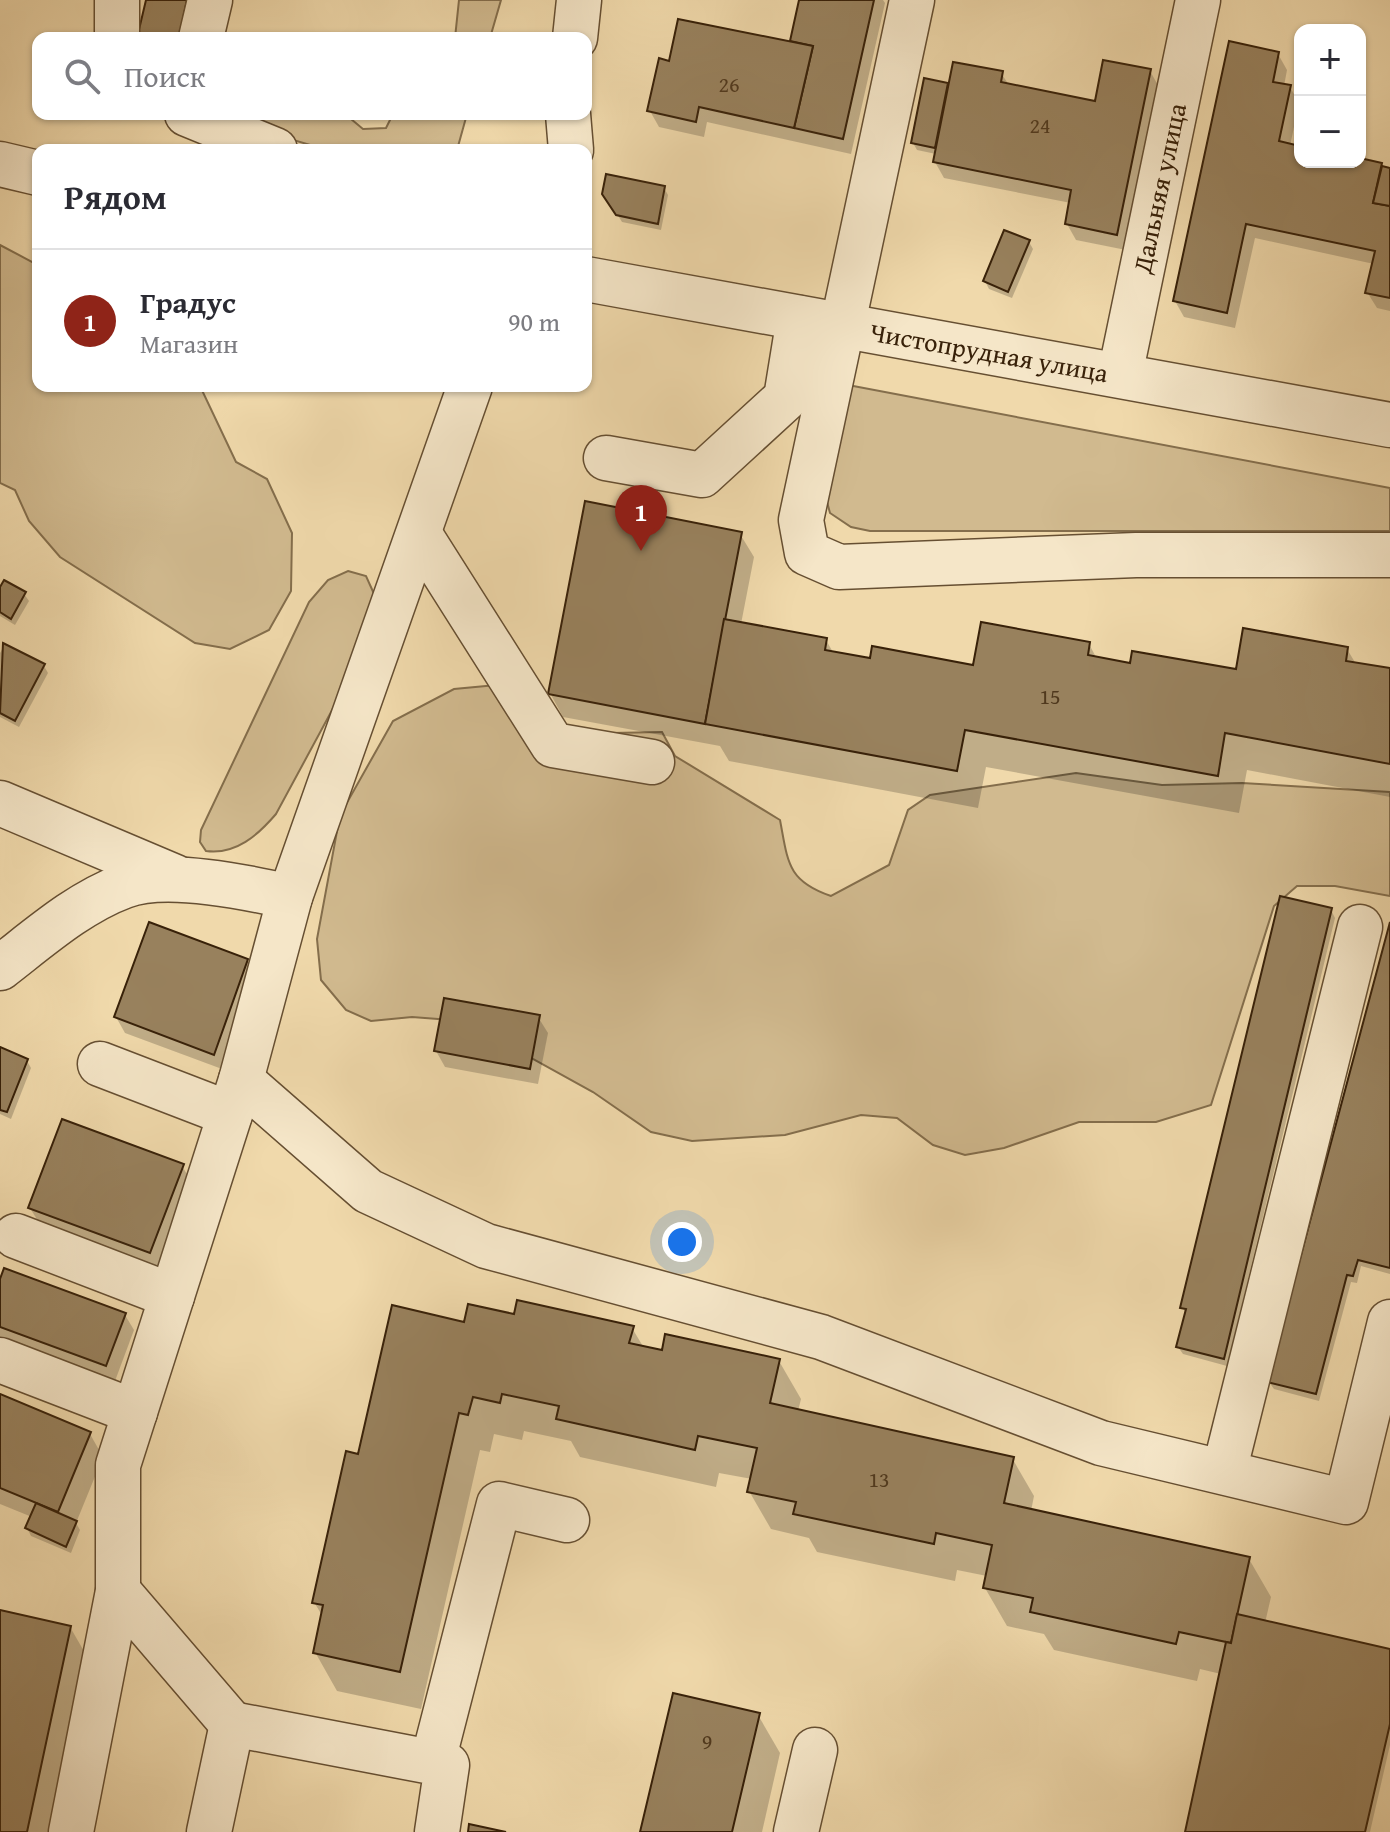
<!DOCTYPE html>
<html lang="ru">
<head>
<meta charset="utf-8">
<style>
	:root { --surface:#fff; --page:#f7f7f7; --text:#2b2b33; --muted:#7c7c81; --line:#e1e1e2; --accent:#8f2418 }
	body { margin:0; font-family:"Gentium Book Plus",serif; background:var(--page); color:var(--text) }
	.controls { position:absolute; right:24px; top:24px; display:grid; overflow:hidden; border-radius:16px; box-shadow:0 2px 6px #0004 }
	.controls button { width:72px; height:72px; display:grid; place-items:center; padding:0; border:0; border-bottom:2px solid var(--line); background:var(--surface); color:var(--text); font:40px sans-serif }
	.you { position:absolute; left:682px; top:1242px; width:28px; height:28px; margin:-20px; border:6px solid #fff; border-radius:50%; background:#1a73e8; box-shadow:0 0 0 12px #1a73e833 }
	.badge { display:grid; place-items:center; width:52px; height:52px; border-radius:50%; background:var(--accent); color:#fff; font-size:26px; font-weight:700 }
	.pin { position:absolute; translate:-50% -66px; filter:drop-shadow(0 2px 4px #0008) }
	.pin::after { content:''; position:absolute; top:42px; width:28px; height:24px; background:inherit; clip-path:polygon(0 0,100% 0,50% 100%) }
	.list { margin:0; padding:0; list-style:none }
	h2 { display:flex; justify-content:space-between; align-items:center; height:104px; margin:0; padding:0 32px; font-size:34px }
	h2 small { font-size:26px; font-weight:400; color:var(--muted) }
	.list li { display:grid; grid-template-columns:52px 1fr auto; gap:24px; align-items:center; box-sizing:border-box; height:144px; padding:0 32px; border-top:2px solid var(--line) }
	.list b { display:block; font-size:30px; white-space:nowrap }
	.list p { margin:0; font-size:26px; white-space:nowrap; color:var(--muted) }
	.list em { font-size:26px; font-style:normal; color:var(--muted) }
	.icon { flex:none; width:44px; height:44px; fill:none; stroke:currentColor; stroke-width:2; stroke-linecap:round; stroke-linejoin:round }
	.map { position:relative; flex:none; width:1390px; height:1832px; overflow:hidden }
	.search { position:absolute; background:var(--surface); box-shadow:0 2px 6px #0004; left:32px; top:32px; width:560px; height:88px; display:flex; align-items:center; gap:20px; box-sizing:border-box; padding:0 28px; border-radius:16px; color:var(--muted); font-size:30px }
	.panel { position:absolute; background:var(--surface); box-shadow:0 2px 6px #0004; left:32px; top:144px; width:560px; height:248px; border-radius:16px }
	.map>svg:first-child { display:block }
	.green { fill:#d1ba8f; stroke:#846e4c; stroke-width:2 }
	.shadow { fill:#0003 }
	.building { fill:#98815d; stroke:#382109; stroke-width:2 }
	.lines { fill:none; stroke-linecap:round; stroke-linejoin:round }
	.minor-casing { stroke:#664f32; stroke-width:47 }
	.minor { stroke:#f5e6c8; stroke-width:44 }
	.labels { text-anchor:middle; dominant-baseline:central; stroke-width:6; stroke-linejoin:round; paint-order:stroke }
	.number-label { font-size:22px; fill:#50391e }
	.street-label { font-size:26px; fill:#382109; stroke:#f5e6c8 }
</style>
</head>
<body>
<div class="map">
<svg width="1390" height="1832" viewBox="0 0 1390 1832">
	<rect width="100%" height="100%" fill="#f0d9ab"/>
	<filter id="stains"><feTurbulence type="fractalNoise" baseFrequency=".0025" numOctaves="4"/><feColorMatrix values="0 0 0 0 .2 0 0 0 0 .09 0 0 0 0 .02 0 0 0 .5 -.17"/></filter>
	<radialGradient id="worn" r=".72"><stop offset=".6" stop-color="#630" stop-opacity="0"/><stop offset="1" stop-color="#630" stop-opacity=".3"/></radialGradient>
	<g class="green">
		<path d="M459,0H501L490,38H455Z"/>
		<path d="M246,114H345L363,129L386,128L393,114H467L457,150H327L256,129Z"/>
		<path d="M0,245L36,264L38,386H200L236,462L267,479L292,533L291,591L269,630L230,649L195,643L60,557L29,521L15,490L0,483Z"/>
		<path d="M848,385L1390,488V531H870L851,527L830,513L826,498Z"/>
		<path d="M348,571L366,576L375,596L371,638L276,814C258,835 236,855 206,851L200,842L201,830L309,602L328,580Z"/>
		<path d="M518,683L560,734L662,732L675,756L780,820C788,862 787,881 831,896L889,865L908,810L930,795L1076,773L1162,785L1242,783L1390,792V896L1335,886H1297L1274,906L1211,1105L1156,1122H1079L1004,1148L965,1155L933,1145L897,1118L861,1115L785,1135L692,1141L651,1132L593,1092L464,1021L412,1017L371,1021L346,1010L321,980L317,939L340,815L393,721L454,689Z"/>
	</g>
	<g class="shadow">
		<path d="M801,0H883L885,3L851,154L707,122L704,137L659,127L650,111L670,63L792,43Z"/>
		<path d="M1278,54L1287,70L1284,86L1290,87L1299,103L1290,146L1300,148V162L1360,160L1390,170V311L1377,308L1367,292L1374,264L1255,238L1235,328L1184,317L1175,301Z"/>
		<path d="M1150,71L1159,87L1126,250L1076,240L1067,224L1071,203L944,178L935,162L936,154L917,150L913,143L947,85L949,89L1001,73L1009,85L1096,103Z"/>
		<path d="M664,188L668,195L661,230L622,222L604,193Z"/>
		<path d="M1029,242L1033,249L1012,298L989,289L985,281Z"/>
		<path d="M740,534L754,557L741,624L826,640L834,654L872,660L975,667L1089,644L1097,659L1131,666L1237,672L1347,649L1356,664L1390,670V797L1247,770L1239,813L986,767L978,808L729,761L720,746L563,717L550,693Z"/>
		<path d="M0,591L24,594L29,601L15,625L0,616Z"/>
		<path d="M4,646L44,666L48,673L19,727L0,717V653Z"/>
		<path d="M1331,910L1335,918L1227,1366L1183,1354L1178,1347L1187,1315L1182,1307Z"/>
		<path d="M1390,929V1274L1361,1266L1357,1283L1351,1282L1319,1401L1274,1389L1269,1382Z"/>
		<path d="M247,961L256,977L222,1069L125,1033L116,1017Z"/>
		<path d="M538,1017L548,1033L538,1084L445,1067L436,1051Z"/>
		<path d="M0,1049L27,1061L31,1068L11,1119L0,1114Z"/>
		<path d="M182,1166L196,1189L163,1275L44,1231L30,1208Z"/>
		<path d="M0,1285L125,1315L134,1330L115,1381L0,1339Z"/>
		<path d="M515,1316L632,1328L644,1348L663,1352L779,1361L801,1399L798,1411L1012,1458L1034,1496L1031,1511L1249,1559L1271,1597L1265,1623L1390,1651V1745L1370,1832H1187L1221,1674L1200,1669L1197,1681L1054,1650L1044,1634L1007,1626L985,1588L987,1576L957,1570L955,1581L817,1552L809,1538L771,1529L749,1491L752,1479L719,1473L716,1487L580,1457L571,1441L524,1431L522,1440L494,1434L490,1452L480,1450L421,1709L337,1691L315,1652L323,1617L314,1602L360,1456L466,1324Z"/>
		<path d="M0,1397L90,1434L103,1457L76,1523L80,1530L71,1553L31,1536L27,1528L32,1517L0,1504Z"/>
		<path d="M0,1612L70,1627L92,1665L56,1832H0Z"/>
		<path d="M758,1715L780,1753L762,1832H642Z"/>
	</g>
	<g class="building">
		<path d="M146,0H187L179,38H137Z"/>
		<path d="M799,0H874L843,139L794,128L813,46L790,41Z"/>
		<path d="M678,19L813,46L794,128L699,107L696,122L647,111L659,58L669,61Z"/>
		<path d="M1229,41L1279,52L1273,82L1291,85L1279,141L1300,146V162H1360V158L1382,163L1373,203L1390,206V298L1365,293L1375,251L1246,224L1227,313L1173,301Z"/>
		<path d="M1103,60L1151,69L1117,235L1065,224L1071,190L933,162L953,62L1003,71L1001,82L1095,101Z"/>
		<path d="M924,78L948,83L935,148L911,143Z"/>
		<path d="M1382,166L1390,168V206L1373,203Z"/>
		<path d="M606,174L665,186L658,224L616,215L602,194Z"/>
		<path d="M1004,230L1030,240L1008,292L983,281Z"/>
		<path d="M585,501L742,532L705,724L548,694Z"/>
		<path d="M4,580L26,592L11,619L0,612V587Z"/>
		<path d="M724,619L827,638L825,650L870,658L872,646L973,665L981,622L1090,642L1088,655L1130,663L1132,651L1236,669L1243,628L1348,647L1346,661L1390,668V764L1225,733L1218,776L965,730L957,771L705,724Z"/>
		<path d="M3,643L45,664L15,721L0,713Z"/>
		<path d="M1280,896L1332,908L1224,1359L1176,1347L1186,1309L1180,1308Z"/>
		<path d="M149,922L248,959L214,1055L114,1017Z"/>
		<path d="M1390,922V1268L1358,1260L1353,1276L1347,1275L1316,1394L1267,1382Z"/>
		<path d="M444,998L540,1015L530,1069L434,1051Z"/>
		<path d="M0,1047L28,1059L7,1112L0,1110Z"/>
		<path d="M62,1119L184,1164L150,1253L28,1208Z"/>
		<path d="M4,1268L126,1313L106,1366L0,1327V1279Z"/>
		<path d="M517,1300L634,1326L629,1343L662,1350L665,1334L780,1359L770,1403L1014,1457L1004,1503L1250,1557L1231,1643L1179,1632L1176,1644L1030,1612L1033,1598L983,1588L992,1545L936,1533L934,1544L793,1514L796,1502L747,1492L757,1448L698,1436L695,1450L556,1419L559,1406L502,1394L500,1403L473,1397L468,1415L459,1413L400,1672L313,1653L323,1605L312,1603L346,1451L358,1454L392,1305L464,1322L468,1304L514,1314Z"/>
		<path d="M0,1394L91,1432L58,1512L0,1488Z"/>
		<path d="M36,1503L77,1521L66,1547L25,1528Z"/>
		<path d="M0,1610L71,1626L27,1832H0Z"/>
		<path d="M1237,1614L1390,1649V1724L1365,1832H1185L1226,1642L1231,1643Z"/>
		<path d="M673,1693L760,1713L732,1832H640Z"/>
		<path d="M469,1824L506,1832H468Z"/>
	</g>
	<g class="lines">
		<defs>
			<g id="minor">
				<path d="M117,0V38"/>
				<path d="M912,0L801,520L807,553L839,567L1136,555H1390"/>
				<path d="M201,38L210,0"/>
				<path d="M575,38L579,0"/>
				<path d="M187,114L275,150"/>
				<path d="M568,114L571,150"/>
				<path d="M0,164L38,173"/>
				<path d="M586,279L1390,425"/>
				<path d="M1120,375L1198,0"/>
				<path d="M606,458L702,475L786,398L799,318"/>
				<path d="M420,535L553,745L652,762"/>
				<path d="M0,803L175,877"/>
				<path d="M0,968C39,938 78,903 124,886C166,870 246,887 290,897"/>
				<path d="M100,1064L230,1114"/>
				<path d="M241,1080L368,1191L486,1246L821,1337L1101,1443L1346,1502L1390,1322"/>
				<path d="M16,1236L172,1296"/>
				<path d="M0,1360L135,1412"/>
				<path d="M1224,1472L1360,927"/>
				<path d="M118,1591L232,1724"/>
				<path d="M433,1761L499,1504L567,1520"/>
				<path d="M71,1832L118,1591V1465L241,1080L290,897L470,386"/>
				<path d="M209,1832L232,1724L447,1765L437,1832"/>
				<path d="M796,1832L815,1750"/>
			</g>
		</defs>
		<use href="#minor" class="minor-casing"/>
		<use href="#minor" class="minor"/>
	</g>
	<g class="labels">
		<g class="number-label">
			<text x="729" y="84">26</text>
			<text x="1040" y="125">24</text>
			<text x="1050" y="696">15</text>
			<text x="879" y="1479">13</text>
			<text x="707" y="1741">9</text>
		</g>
		<g class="street-label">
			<text transform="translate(1159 188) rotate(-78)">Дальняя улица</text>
			<text transform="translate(989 352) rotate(10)">Чистопрудная улица</text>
		</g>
	</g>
	<rect width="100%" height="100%" filter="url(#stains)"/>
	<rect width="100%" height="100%" fill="url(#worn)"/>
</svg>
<div class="controls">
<button>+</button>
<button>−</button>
</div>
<div class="you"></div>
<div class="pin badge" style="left:641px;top:551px">1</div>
<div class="search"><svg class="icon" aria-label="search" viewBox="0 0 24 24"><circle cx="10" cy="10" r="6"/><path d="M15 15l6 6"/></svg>Поиск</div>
<section class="panel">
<h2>Рядом<small></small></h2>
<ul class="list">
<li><span class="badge">1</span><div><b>Градус</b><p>Магазин</p></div><em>90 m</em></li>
</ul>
</section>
</div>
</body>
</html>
